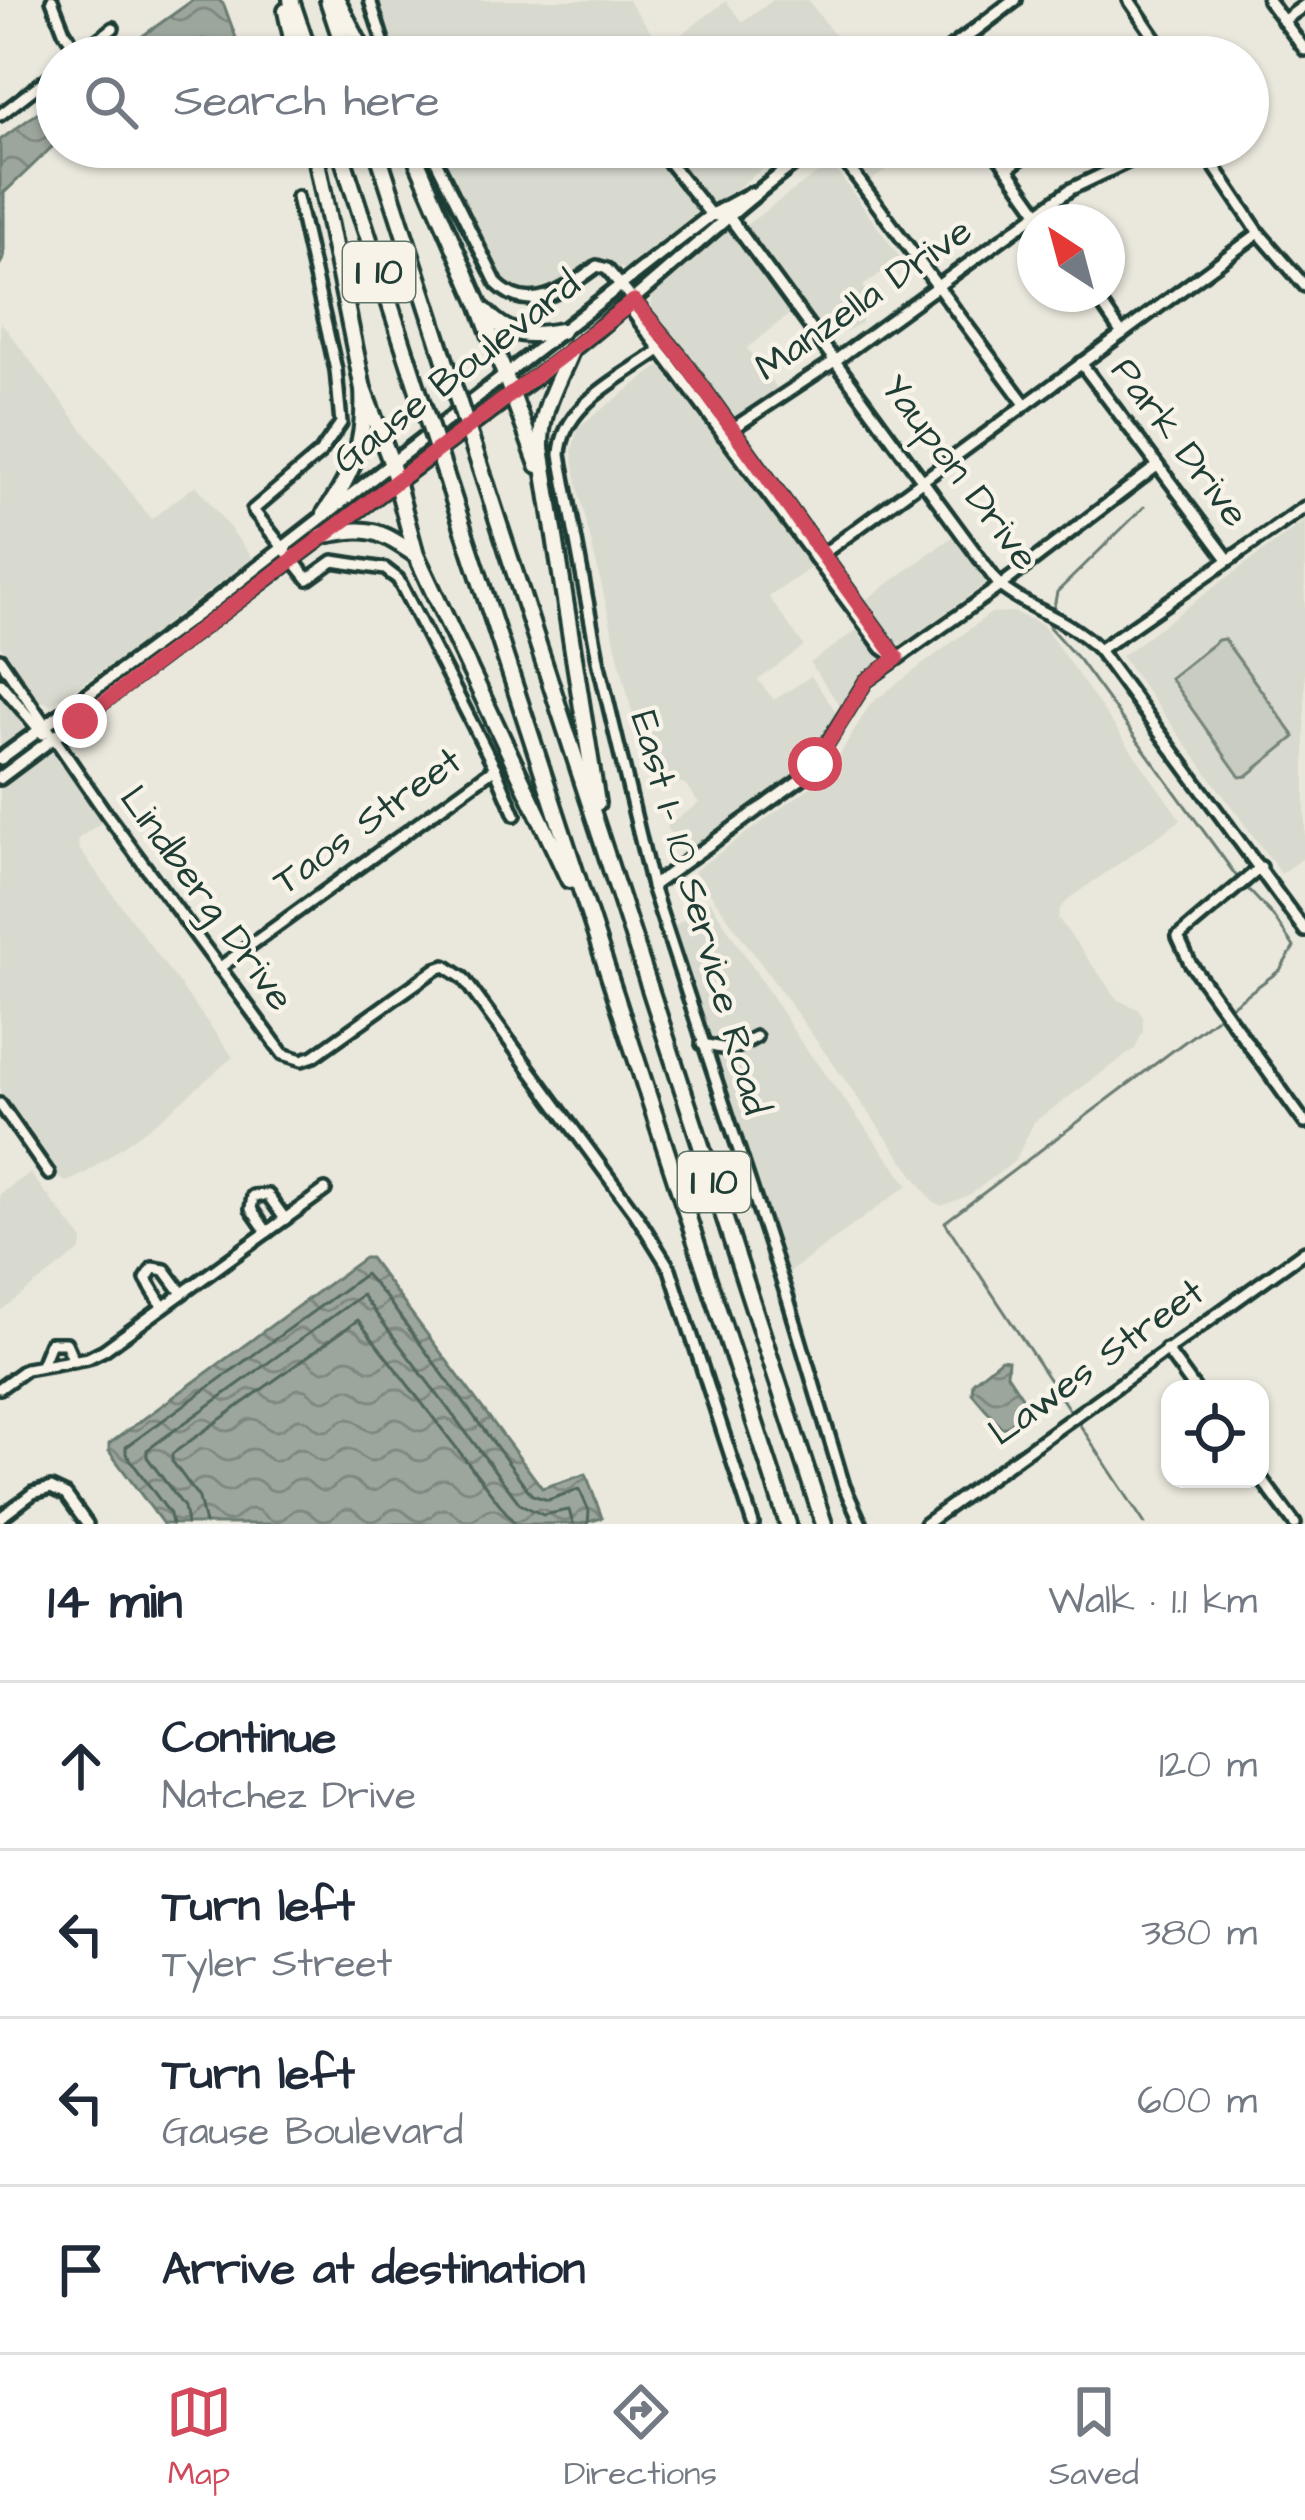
<!DOCTYPE html>
<html lang="en">
<head>
<meta charset="utf-8">
<style>
	:root { --surface:#fff; --page:#f2f2f3; --text:#1f2937; --muted:#747a83; --line:#e0e1e3; --accent:#d1495b }
	body { margin:0; font-family:"Architects Daughter",sans-serif; background:var(--page); color:var(--text) }
	.controls { position:absolute; right:36px; bottom:36px; display:grid; overflow:hidden; border-radius:24px; box-shadow:0 3px 9px #0004 }
	.controls button { width:108px; height:108px; display:grid; place-items:center; padding:0; border:0; border-bottom:3px solid var(--line); background:var(--surface); color:var(--text); font:60px sans-serif }
	.compass { position:absolute; left:1017px; top:204px; width:108px; height:108px; border-radius:50%; background:var(--surface); box-shadow:0 3px 9px #0004; rotate:324deg }
	.stop { position:absolute; width:36px; height:36px; margin:-27px; border:9px solid #d1495b; border-radius:50%; background:#fff }
	.stop.end { background:#d1495b; border-color:#fff; box-shadow:0 3px 12px #0008 }
	.list { margin:0; padding:0; list-style:none }
	h2 { display:flex; justify-content:space-between; align-items:center; height:156px; margin:0; padding:0 48px; font-size:51px }
	h2 small { font-size:39px; font-weight:400; color:var(--muted) }
	.list li { display:grid; grid-template-columns:78px 1fr auto; gap:36px; align-items:center; box-sizing:border-box; height:168px; padding:0 48px; border-top:3px solid var(--line) }
	.list b { display:block; font-size:45px; white-space:nowrap }
	.list p { margin:0; font-size:39px; white-space:nowrap; color:var(--muted) }
	.list em { font-size:39px; font-style:normal; color:var(--muted) }
	.icon { flex:none; width:66px; height:66px; fill:none; stroke:currentColor; stroke-width:2; stroke-linecap:round; stroke-linejoin:round }
	.map { position:relative; flex:none; width:1305px; height:1524px; overflow:hidden }
	.search { position:absolute; background:var(--surface); box-shadow:0 3px 9px #0004; left:36px; right:36px; top:36px; height:132px; display:flex; align-items:center; gap:30px; box-sizing:border-box; padding:0 42px; border-radius:66px; color:var(--muted); font-size:45px }
	.sheet { height:828px; background:var(--surface) }
	nav { display:flex; justify-content:space-around; align-items:center; box-sizing:border-box; height:168px; border-top:3px solid var(--line); background:var(--surface); font-size:33px; color:var(--muted) }
	nav a { display:grid; justify-items:center; gap:6px }
	nav .on { color:var(--accent) }
	.map>svg:first-child { display:block }
	.built { fill:#d9dacf }
	.garden { fill:#c8ccc1; stroke:#74847a; stroke-width:3 }
	.water { fill:url(#water-waves); stroke:#6a7c72; stroke-width:3 }
	.lines { fill:none; stroke-linecap:round; stroke-linejoin:round }
	.shore { stroke:#51675e; stroke-width:3 }
	.stream { stroke:#6a7c72; stroke-width:3 }
	.minor-casing { stroke:#1f3d34; stroke-width:18 }
	.major-casing { stroke:#1f3d34; stroke-width:20 }
	.highway-casing { stroke:#1f3d34; stroke-width:22 }
	.minor { stroke:#f7f3e8; stroke-width:9 }
	.major { stroke:#f7f3e8; stroke-width:10 }
	.highway { stroke:#f7f3e8; stroke-width:14 }
	.highway-bridge-casing { stroke:#1f3d34; stroke-width:22; stroke-linecap:butt }
	.highway-bridge { stroke:#f7f3e8; stroke-width:14 }
	.route { stroke:#d1495b; stroke-width:15 }
	.labels { text-anchor:middle; dominant-baseline:central; stroke-width:9; stroke-linejoin:round; paint-order:stroke }
	.shield { fill:#f7f3e8; stroke:#60746a; stroke-width:3 }
	.shield-label { font-size:36px; font-weight:bold; fill:#1f3d34 }
	.street-label { font-size:39px; fill:#1f3d34; stroke:#f7f3e8 }
</style>
</head>
<body>
<div class="map">
<svg width="1305" height="1524" viewBox="0 0 1305 1524">
	<defs>
		<pattern id="water-waves" width="16" height="10" patternUnits="userSpaceOnUse" patternTransform="scale(3)"><rect width="16" height="10" fill="#9ca69c"/><path d="M0 5q4-4 8 0t8 0" fill="none" stroke="#7f8880"/></pattern>
	</defs>
	<rect width="100%" height="100%" fill="#eae8dd"/>
	<filter id="ink" filterUnits="userSpaceOnUse"><feTurbulence type="fractalNoise" baseFrequency=".00833" numOctaves="2"/><feDisplacementMap in="SourceGraphic" scale="24" xChannelSelector="R" yChannelSelector="G"/><feConvolveMatrix kernelMatrix="1 2 1 2 8 2 1 2 1" color-interpolation-filters="sRGB"/></filter>
	<g filter="url(#ink)">
		<g class="built">
			<path d="M379,0H628L663,48L726,1L743,22L773,0H808L851,57H397Z"/>
			<path d="M436,147H790L637,267L628,271L600,260L565,283L529,293L509,287L496,272Z"/>
			<path d="M844,147H919L868,183Z"/>
			<path d="M831,163L901,259L863,286L871,298L862,305V323L831,339L774,267L746,225Z"/>
			<path d="M723,229L734,233L791,313L747,348L779,391L733,424L651,307L653,294Z"/>
			<path d="M0,321L151,519L196,485L253,558L114,663L51,704L40,701L0,646Z"/>
			<path d="M665,362L813,566L769,597L804,646L758,680L774,700L811,676L839,716L809,766L685,852L666,827L699,803L685,784L658,778L642,755L576,479L572,451L578,427Z"/>
			<path d="M1305,520V857L1281,874L1121,656Z"/>
			<path d="M956,534L986,574V584L902,644L895,643L863,602Z"/>
			<path d="M1013,612L1042,624L1181,820L1070,898L1060,909L1058,918L1118,1000L1138,1009L1143,1017V1031L1135,1049L1034,1122L1015,1161L971,1194L942,1206L932,1201L694,871L828,774L870,704L991,613Z"/>
			<path d="M861,627L882,657L862,676L842,709L810,663Z"/>
			<path d="M0,689L25,723L22,737L0,753Z"/>
			<path d="M46,752L55,753L102,822L79,838L78,847L233,1057L163,1117L86,1173L67,1182L57,1177L0,1094V784Z"/>
			<path d="M710,901L801,1042L908,1185L787,1274L744,1154L673,927Z"/>
			<path d="M30,1173L83,1240L81,1250L0,1311V1194Z"/>
		</g>
		<path class="garden" d="M1224,639L1295,737L1247,776L1240,777L1170,678L1218,640Z"/>
		<g class="water">
			<path d="M193,0H219L224,5L243,57H113Z"/>
			<path d="M57,99V142L4,193V257L0,264V140Z"/>
			<path d="M364,1258H370L542,1488L586,1474L602,1518L581,1524H163L109,1451V1444Z"/>
			<path d="M1001,1359L1008,1360L1007,1374L1028,1406V1411L1009,1428L1001,1427L972,1393L973,1382Z"/>
		</g>
		<g class="lines">
			<g class="shore">
				<path d="M172,1524L170,1514L126,1454V1447L365,1274L387,1299L532,1495L548,1500L579,1489L589,1511L588,1524"/>
				<path d="M187,1524L184,1507L147,1457V1450L362,1295L520,1504L543,1515L569,1510L573,1524"/>
				<path d="M205,1524L199,1498L172,1461V1454L358,1320L515,1524"/>
			</g>
			<g class="stream">
				<path d="M1054,607L1057,592L1144,507"/>
				<path d="M1050,621L1049,627L1079,660L1237,877"/>
				<path d="M1230,1007L1280,970L1294,947L1273,916L1246,887"/>
				<path d="M1070,1411L945,1222L1219,1016"/>
				<path d="M1078,1422L1145,1524"/>
			</g>
			<defs>
				<g id="minor">
					<path d="M52,0L64,31L79,54"/>
					<path d="M370,0L388,57"/>
					<path d="M1129,0L1168,57"/>
					<path d="M1268,0L1305,50"/>
					<path d="M1283,21L1305,5"/>
					<path d="M76,57L113,28"/>
					<path d="M0,115L57,71"/>
					<path d="M429,147L497,284C530,317 567,288 597,266L607,269L680,356L897,658"/>
					<path d="M657,147L711,215L730,218L1000,586C1034,613 1066,616 1099,650L1305,931"/>
					<path d="M834,147L1025,404"/>
					<path d="M992,147L1045,222"/>
					<path d="M1206,147L1216,169L1259,233L1305,286"/>
					<path d="M1008,168L1037,147"/>
					<path d="M297,197L336,370L341,423L320,453L253,510L308,579L333,561L385,569L398,579L495,768L515,815"/>
					<path d="M1095,294L1122,334"/>
					<path d="M634,301V314L882,648L895,657"/>
					<path d="M660,350C622,378 562,404 560,455L599,665L652,886L788,1299L844,1486L861,1524"/>
					<path d="M1081,363L1228,559"/>
					<path d="M723,435L836,360L1071,189L1159,147"/>
					<path d="M816,559L1259,233"/>
					<path d="M1099,650L1305,507"/>
					<path d="M0,659L105,812L283,1054L302,1060L314,1056L436,969L445,966L463,978L637,1216L670,1269L753,1524"/>
					<path d="M0,683L43,734"/>
					<path d="M1261,867L1178,937L1190,963L1305,1123"/>
					<path d="M652,886L808,774L866,681L1000,586L1157,466"/>
					<path d="M219,968L495,768"/>
					<path d="M702,1044L731,1050L756,1037"/>
					<path d="M0,1104L49,1174"/>
					<path d="M267,1232L251,1209L253,1196L268,1195L285,1219"/>
					<path d="M163,1307L146,1279L153,1268L165,1270L182,1293"/>
					<path d="M1166,1349L1195,1389"/>
					<path d="M41,1365L50,1343H66L74,1361"/>
					<path d="M0,1388L26,1369L88,1358L104,1350L325,1190"/>
					<path d="M1260,1477L1295,1524"/>
					<path d="M0,1518L33,1493L51,1488L66,1495L87,1524"/>
					<path d="M925,1524L1305,1251"/>
				</g>
				<g id="major">
					<path d="M940,57L1015,0"/>
					<path d="M0,759L203,610L711,215L750,194"/>
					<path d="M0,778L571,351C655,285 730,210 816,147"/>
				</g>
				<g id="highway">
					<path d="M291,0L310,57"/>
					<path d="M328,0L347,57"/>
					<path d="M337,0L366,57"/>
					<path d="M286,11L296,57"/>
					<path d="M314,147L363,389C366,440 354,472 325,513"/>
					<path d="M339,147L420,397"/>
					<path d="M376,147L451,379"/>
					<path d="M411,147L479,304L538,465"/>
					<path d="M485,311C508,337 528,337 561,331"/>
					<path d="M571,351C557,385 540,410 541,448L597,803"/>
					<path d="M363,389L391,462L416,555L569,880"/>
					<path d="M481,469L824,1524"/>
					<path d="M450,488L788,1524"/>
					<path d="M324,535C370,526 377,529 416,555"/>
				</g>
			</defs>
			<use href="#minor" class="minor-casing"/>
			<use href="#major" class="major-casing"/>
			<use href="#highway" class="highway-casing"/>
			<use href="#minor" class="minor"/>
			<use href="#major" class="major"/>
			<use href="#highway" class="highway"/>
			<defs>
				<g id="highway-bridge">
					<path d="M451,379L481,469"/>
					<path d="M420,397L450,488"/>
				</g>
			</defs>
			<use href="#highway-bridge" class="highway-bridge-casing"/>
			<use href="#highway-bridge" class="highway-bridge"/>
		</g>
	</g>
	<g class="lines" filter="url(#ink)">
		<path class="route" d="M80,721L634,301L680,356L897,658L866,681L815,764"/>
	</g>
	<g class="labels">
		<g class="shield">
			<rect x="343" y="242" width="72" height="60" rx="9"/>
			<rect x="678" y="1152" width="72" height="60" rx="9"/>
		</g>
		<g class="shield-label">
			<text x="379" y="272">I 10</text>
			<text x="714" y="1182">I 10</text>
		</g>
		<g class="street-label">
			<text transform="translate(864 300) rotate(-35)">Manzella Drive</text>
			<text transform="translate(457 373) rotate(-38)">Gause Boulevard</text>
			<text transform="translate(1179 443) rotate(53)">Park Drive</text>
			<text transform="translate(959 473) rotate(53)">Yaupon Drive</text>
			<text transform="translate(368 822) rotate(-36)">Taos Street</text>
			<text transform="translate(206 899) rotate(54)">Lindberg Drive</text>
			<text transform="translate(699 913) rotate(74)">East I- 10 Service Road</text>
			<text transform="translate(1097 1363) rotate(-36)">Lawes Street</text>
		</g>
	</g>
</svg>
<div class="controls">
<button><svg class="icon" aria-label="locate" viewBox="0 0 24 24"><circle cx="12" cy="12" r="6"/><path d="M12 2v4M12 18v4M2 12h4M18 12h4"/></svg></button>
</div>
<svg class="compass" viewBox="-18 -18 36 36"><path d="M0-13l5 13h-10z" fill="#e53935"/><path d="M0 13l5-13h-10z" fill="#747a83"/></svg>
<div class="stop" style="left:815px;top:764px"></div>
<div class="stop end" style="left:80px;top:721px"></div>
<div class="search"><svg class="icon" aria-label="search" viewBox="0 0 24 24"><circle cx="10" cy="10" r="6"/><path d="M15 15l6 6"/></svg>Search here</div>
</div>
<section class="sheet">
<h2>14 min<small>Walk · 1.1 km</small></h2>
<ul class="list">
<li><svg class="icon" aria-label="ahead" viewBox="0 0 24 24"><path d="M12 20V5M6 11l6-6 6 6"/></svg><div><b>Continue</b><p>Natchez Drive</p></div><em>120 m</em></li>
<li><svg class="icon" aria-label="left" viewBox="0 0 24 24"><path d="M17 20v-9H6M10 6l-5 5 5 5"/></svg><div><b>Turn left</b><p>Tyler Street</p></div><em>380 m</em></li>
<li><svg class="icon" aria-label="left" viewBox="0 0 24 24"><path d="M17 20v-9H6M10 6l-5 5 5 5"/></svg><div><b>Turn left</b><p>Gause Boulevard</p></div><em>600 m</em></li>
<li><svg class="icon" aria-label="arrive" viewBox="0 0 24 24"><path d="M6 21V4h12l-3 4 3 4H6"/></svg><div><b>Arrive at destination</b></div></li>
</ul>
</section>
<nav>
<a class="on"><svg class="icon" aria-label="map" viewBox="0 0 24 24"><path d="M3 6l6-2 6 2 6-2v14l-6 2-6-2-6 2zM9 4v14M15 6v14"/></svg>Map</a>
<a><svg class="icon" aria-label="directions" viewBox="0 0 24 24"><path d="M12 3l9 9-9 9-9-9zM9 14v-3h6M13 9l2 2-2 2"/></svg>Directions</a>
<a><svg class="icon" aria-label="saved" viewBox="0 0 24 24"><path d="M7 4h10v16l-5-4-5 4z"/></svg>Saved</a>
</nav>
</body>
</html>
